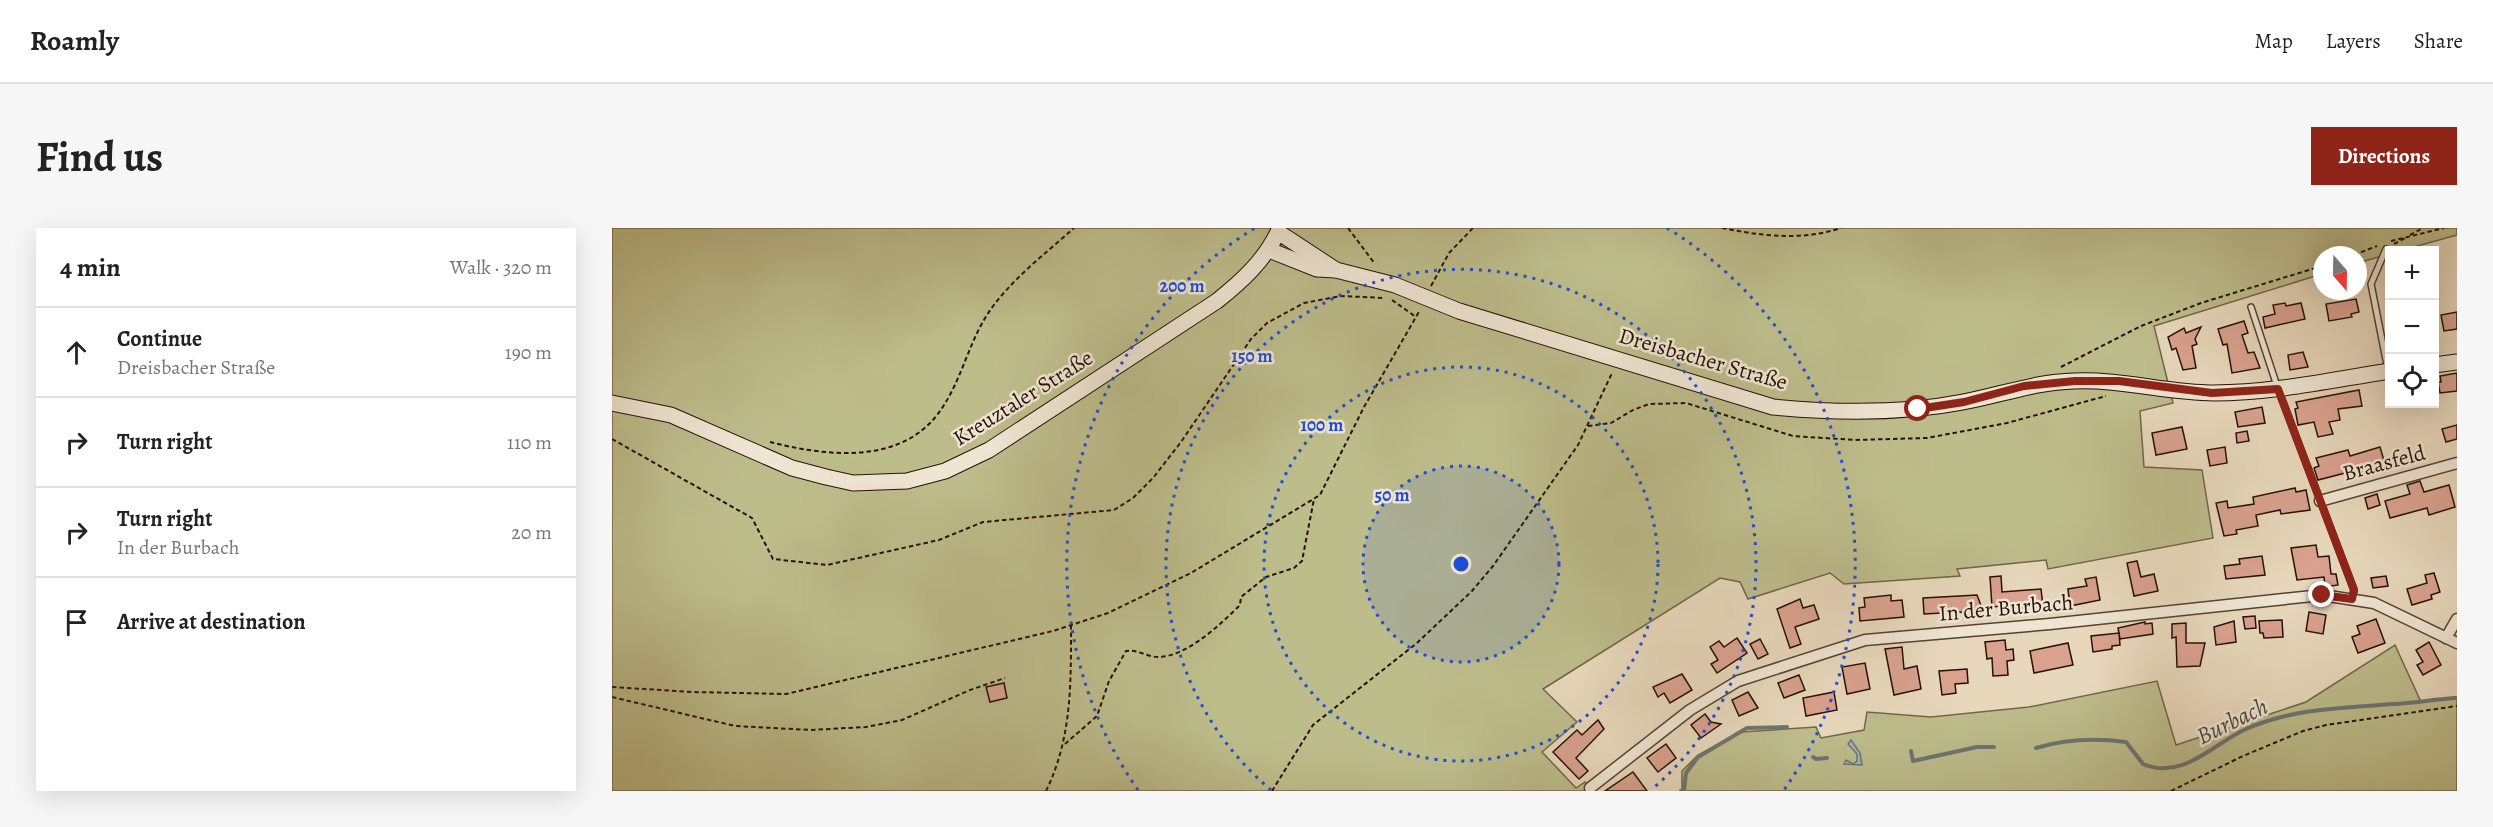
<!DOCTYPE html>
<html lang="en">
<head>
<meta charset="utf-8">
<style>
	:root { --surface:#fff; --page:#f6f6f6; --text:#222; --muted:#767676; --line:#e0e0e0; --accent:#8f2418 }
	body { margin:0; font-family:Alegreya,serif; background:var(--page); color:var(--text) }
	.controls { position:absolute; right:18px; top:18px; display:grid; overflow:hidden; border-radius:0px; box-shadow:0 6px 24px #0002 }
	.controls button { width:54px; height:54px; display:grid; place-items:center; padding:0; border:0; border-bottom:2px solid var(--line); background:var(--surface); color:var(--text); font:30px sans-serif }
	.compass { position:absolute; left:1701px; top:18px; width:54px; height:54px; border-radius:50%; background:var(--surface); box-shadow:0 6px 24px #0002; rotate:160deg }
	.stop { position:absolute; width:18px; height:18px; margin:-14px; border:4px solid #8f2418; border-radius:50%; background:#fff }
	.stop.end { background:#8f2418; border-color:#fff; box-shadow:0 2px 6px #0008 }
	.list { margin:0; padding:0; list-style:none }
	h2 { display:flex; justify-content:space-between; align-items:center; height:78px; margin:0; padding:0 24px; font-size:26px }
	h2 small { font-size:20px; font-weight:400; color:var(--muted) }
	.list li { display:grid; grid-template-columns:39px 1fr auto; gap:18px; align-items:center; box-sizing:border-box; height:90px; padding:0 24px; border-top:2px solid var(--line) }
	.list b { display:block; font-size:22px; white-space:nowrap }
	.list p { margin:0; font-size:20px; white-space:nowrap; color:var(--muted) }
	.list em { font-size:20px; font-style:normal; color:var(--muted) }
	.icon { flex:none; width:33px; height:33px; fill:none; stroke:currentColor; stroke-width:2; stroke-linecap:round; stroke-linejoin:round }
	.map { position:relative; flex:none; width:1845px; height:563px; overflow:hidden; border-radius:0px }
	header { display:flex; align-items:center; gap:36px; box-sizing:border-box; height:84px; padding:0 30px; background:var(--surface); border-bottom:2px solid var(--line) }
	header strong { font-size:28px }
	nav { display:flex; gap:33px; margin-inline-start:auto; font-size:21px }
	.intro { display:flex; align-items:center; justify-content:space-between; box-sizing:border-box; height:144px; padding:0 36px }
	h1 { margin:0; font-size:42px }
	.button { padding:15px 27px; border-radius:0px; background:var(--accent); color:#fff; font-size:21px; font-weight:700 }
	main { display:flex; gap:36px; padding:0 36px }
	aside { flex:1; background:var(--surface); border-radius:0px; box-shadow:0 6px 24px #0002 }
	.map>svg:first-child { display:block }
	.green { fill:#bdbc8b; stroke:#726648; stroke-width:1.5 }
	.water { fill:#9bb7bb; stroke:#6d7572; stroke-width:1.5 }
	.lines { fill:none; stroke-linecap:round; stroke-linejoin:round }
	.stream { stroke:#6d7572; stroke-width:4 }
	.building { fill:#d9a18e; stroke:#271105; stroke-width:1.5 }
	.lane-casing { stroke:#574232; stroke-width:8 }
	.street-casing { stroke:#574232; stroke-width:13 }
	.secondary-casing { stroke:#271105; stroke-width:17 }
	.path { stroke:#271105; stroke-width:2; stroke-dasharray:4.5 3; stroke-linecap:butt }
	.lane { stroke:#efe5d3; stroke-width:5 }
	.street { stroke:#efe5d3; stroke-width:10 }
	.secondary { stroke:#efe5d3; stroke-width:15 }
	.route { stroke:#8f2418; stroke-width:8 }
	.ring { fill:none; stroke:#1d4ed8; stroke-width:3; stroke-dasharray:3 6 }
	.labels { text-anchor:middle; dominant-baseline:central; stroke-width:5; stroke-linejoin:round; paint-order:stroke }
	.street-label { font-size:22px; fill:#271105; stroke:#efe5d3 }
	.water-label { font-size:24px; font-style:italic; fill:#504b45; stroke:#efe5d3 }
	.centre { fill:#1d4ed8; stroke:#efe5d3; stroke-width:3 }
	.ring-label { font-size:18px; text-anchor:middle; font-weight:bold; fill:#1d4ed8; stroke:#efe5d3; stroke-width:5; stroke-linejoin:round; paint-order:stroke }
</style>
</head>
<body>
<header>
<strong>Roamly</strong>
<nav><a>Map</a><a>Layers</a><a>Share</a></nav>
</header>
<div class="intro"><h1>Find us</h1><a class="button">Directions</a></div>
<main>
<aside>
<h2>4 min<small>Walk · 320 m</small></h2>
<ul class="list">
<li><svg class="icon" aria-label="ahead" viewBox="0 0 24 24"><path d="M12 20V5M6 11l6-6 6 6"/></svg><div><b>Continue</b><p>Dreisbacher Straße</p></div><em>190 m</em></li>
<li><svg class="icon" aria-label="right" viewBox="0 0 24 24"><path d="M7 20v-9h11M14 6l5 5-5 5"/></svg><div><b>Turn right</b></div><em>110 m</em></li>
<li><svg class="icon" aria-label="right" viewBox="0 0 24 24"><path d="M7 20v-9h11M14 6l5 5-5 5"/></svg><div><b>Turn right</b><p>In der Burbach</p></div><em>20 m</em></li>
<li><svg class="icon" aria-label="arrive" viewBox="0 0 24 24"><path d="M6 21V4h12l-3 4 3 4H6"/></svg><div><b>Arrive at destination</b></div></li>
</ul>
</aside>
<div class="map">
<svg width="1845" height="563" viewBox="0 0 1845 563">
	<rect width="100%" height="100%" fill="#e7d7bb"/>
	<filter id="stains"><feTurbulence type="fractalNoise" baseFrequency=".00333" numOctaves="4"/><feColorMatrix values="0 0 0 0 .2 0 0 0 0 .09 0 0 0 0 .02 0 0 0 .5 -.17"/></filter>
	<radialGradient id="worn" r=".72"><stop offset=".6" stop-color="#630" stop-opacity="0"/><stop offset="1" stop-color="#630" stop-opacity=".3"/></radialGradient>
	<g class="green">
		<path d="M0,0H1845V7L1791,22H1778L1777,26L1746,35V27H1710V46L1542,98L1561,175L1528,183L1532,239L1590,242L1601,310L1436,341L1434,332L1345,341L1348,348L1232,356L1218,345L1136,371L1128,354L1108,350L931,461L965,494L930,524L964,560L973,554L979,563H0Z"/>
		<path d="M1783,417L1809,474L1845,469V563H1070V543L1086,527L1129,504L1204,499L1209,510L1252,502L1255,484L1319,489L1417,479L1545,453L1564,517L1694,474Z"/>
	</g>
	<path class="water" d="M1239,512L1248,525L1250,537L1232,536L1234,532L1241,536L1245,533V526L1236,516Z"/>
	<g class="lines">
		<g class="stream">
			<path d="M1424,520C1454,511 1484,510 1514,514L1531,536C1570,553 1601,516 1634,501C1682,480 1730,480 1781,476C1803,475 1824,471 1845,470"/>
			<path d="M1299,523L1301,533L1365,519H1382"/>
			<path d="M1201,529L1204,531L1215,530"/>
			<path d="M1069,563L1072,562L1074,545L1086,529L1135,500L1175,499"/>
		</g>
	</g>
	<g class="building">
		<path d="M1744,71L1747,84L1739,86L1740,89L1717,93L1714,76Z"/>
		<path d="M1673,75L1674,78L1689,75L1693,91L1653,100L1651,89L1663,86L1661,77Z"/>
		<path d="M1845,84V101L1832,103L1829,87Z"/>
		<path d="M1632,93L1636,105L1630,107L1636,125L1642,124L1648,140L1620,145L1615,116L1611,117L1606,101Z"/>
		<path d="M1589,99L1583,111L1585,116L1580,118L1584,140L1571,142L1564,120L1560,122L1556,109L1572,100L1574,105Z"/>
		<path d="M1691,124L1696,139L1678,142L1676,127Z"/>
		<path d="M1845,145V163L1828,165L1826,154H1829L1828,148Z"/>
		<path d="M1747,162L1750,178L1726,181L1728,192L1717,194L1721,206L1706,209L1702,194L1686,197L1683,181L1686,180L1684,174Z"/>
		<path d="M1650,179L1653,195L1626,199L1623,184Z"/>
		<path d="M1845,197V211L1834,214L1830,201Z"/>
		<path d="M1570,199L1575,221L1544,227L1540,205Z"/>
		<path d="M1635,203L1637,213L1625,215L1624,205Z"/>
		<path d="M1613,219L1615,235L1598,238L1595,222Z"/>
		<path d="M1768,219L1773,236L1739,249L1737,244L1706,252L1702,240L1707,238L1704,230L1736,222L1738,228Z"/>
		<path d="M1808,253L1812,264L1837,257L1843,279L1817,287L1815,280L1778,290L1773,273L1798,266L1795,257Z"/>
		<path d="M1683,260L1684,264L1694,262L1698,282L1669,286L1668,282L1644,287L1646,298L1624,302L1625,306L1612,308L1604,275L1615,273L1616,280L1642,276L1641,269Z"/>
		<path d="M1765,266L1768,277L1756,281L1753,270Z"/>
		<path d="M1704,317L1706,329L1717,328L1719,346H1724L1726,357L1713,359L1712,349L1685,352L1679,320Z"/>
		<path d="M1650,328L1653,347L1614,351L1612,338L1628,336L1627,331Z"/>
		<path d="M1525,333L1529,349L1542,346L1546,363L1522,368L1515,335Z"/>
		<path d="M1822,345L1828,364L1819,367L1820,371L1800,377L1795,361L1815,355L1813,347Z"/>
		<path d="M1389,348L1390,364L1429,361L1431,378L1391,382V378L1380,379L1378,349Z"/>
		<path d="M1774,348L1776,358L1761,360L1759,350Z"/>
		<path d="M1484,349L1488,372L1458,378L1456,361L1475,358L1473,351Z"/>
		<path d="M1279,367V373L1290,372L1292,389L1248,393L1247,380L1253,379L1252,370Z"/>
		<path d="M1365,367L1370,380H1362L1364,386L1352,390L1350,384L1312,386L1311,370Z"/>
		<path d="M1188,371L1191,380L1202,377L1207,391L1183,399L1189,416L1178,420L1165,381Z"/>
		<path d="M1697,384L1714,387L1711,406L1694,403Z"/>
		<path d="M1643,388L1644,400L1633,401L1631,389Z"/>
		<path d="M1764,391L1773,415L1746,425L1740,409L1748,406L1745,398Z"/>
		<path d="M1670,392L1671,409L1652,410L1651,405H1648L1647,393Z"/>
		<path d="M1622,393L1624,414L1604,417L1602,399Z"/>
		<path d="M1533,394V396L1540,395L1541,406L1508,411L1506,400Z"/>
		<path d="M1574,395V415H1593L1588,438L1565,439L1564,409L1560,410V396Z"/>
		<path d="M1507,405L1508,417L1500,418V421L1481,424L1479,408Z"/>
		<path d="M1125,410L1135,425L1105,445L1099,436L1106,432L1098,419L1107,413L1112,419Z"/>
		<path d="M1148,411L1156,426L1146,431L1138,416Z"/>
		<path d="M1393,412L1394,422L1401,421L1402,432L1395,433L1396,447L1381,448L1380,430L1375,431L1373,414Z"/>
		<path d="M1817,414L1829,437L1811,447L1805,437L1811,434L1804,422Z"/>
		<path d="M1456,415L1461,437L1422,445L1418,423Z"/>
		<path d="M1290,419L1292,441L1305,438L1309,461L1282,467L1273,421Z"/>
		<path d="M1253,435L1258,461L1235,466L1230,439Z"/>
		<path d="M1355,441L1356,455L1343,456L1344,465L1330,467L1327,443Z"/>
		<path d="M1070,446L1080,462L1058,475L1052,465L1046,469L1041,459Z"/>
		<path d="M1187,447L1193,462L1172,470L1166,455Z"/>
		<path d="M392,455L395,470L378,474L374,459Z"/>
		<path d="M1136,464L1146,480L1127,488L1120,472Z"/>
		<path d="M1222,464L1225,482L1194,488L1191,470Z"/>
		<path d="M1093,486L1099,494L1109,496L1089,510L1079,497Z"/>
		<path d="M986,492L992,501L964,530L976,543L967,551L941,524L965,502L970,507Z"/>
		<path d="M1054,516L1064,530L1046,544L1035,530Z"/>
		<path d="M1021,544L1035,563H993Z"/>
	</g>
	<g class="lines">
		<defs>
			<g id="lane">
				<path d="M1774,21L1759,56L1776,142"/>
				<path d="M1639,79L1666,161L1742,362L1740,371"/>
			</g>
			<g id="street">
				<path d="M1708,273L1845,235"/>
				<path d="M1834,410L1845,391"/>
				<path d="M978,560L1078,482L1126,453L1253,412L1438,396L1710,367L1762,375L1845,415"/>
			</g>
			<g id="secondary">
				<path d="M657,22L705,41L724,42L783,57L847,83L1161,179C1223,185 1290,186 1351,174C1389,167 1423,154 1462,153C1510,151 1555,165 1602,165C1661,165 1719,152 1778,143"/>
				<path d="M1822,137L1845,134"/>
				<path d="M0,175L59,187L180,240L214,249L241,255L295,253L333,243L377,222L605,73C630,53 652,33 666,4L724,42"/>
			</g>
		</defs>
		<use href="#lane" class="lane-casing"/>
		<use href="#street" class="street-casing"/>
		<use href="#secondary" class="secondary-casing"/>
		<g class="path">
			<path d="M736,0L763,36"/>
			<path d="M1110,0C1150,8 1190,13 1229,0"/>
			<path d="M1798,7L1811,0"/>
			<path d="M1779,13L1832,0"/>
			<path d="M1782,16L1793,10"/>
			<path d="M1742,27L1765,18"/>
			<path d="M819,58L837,25L861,0"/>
			<path d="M780,72L804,89"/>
			<path d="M1449,139L1529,98L1589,75L1710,38"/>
			<path d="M976,198L999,195L1021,182L1037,176L1074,175L1181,208L1243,212L1315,210L1395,195L1494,168"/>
			<path d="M0,211L140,290L161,331L215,337L327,312L371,294L502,282L521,270L541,250L569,214L639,111L655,95L692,75L729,68L772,70"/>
			<path d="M158,214C217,229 295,238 332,177C350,149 357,115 375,87C396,54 433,26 462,0"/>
			<path d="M0,459L80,464L174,466L441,403L496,385L579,345L708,267L752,179L808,82"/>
			<path d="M0,469L123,498L199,502L254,499L290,492L358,462L393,450"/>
			<path d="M453,516L485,488L497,453L514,423C525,421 535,429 546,429C574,429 608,397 628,377L629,369L654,349L682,340L690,333L702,271"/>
			<path d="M434,563C460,510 459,455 459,397"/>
			<path d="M660,563L701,497L805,415L860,363L881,338L966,217L1000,145"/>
			<path d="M1559,563L1631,528L1691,503L1714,497L1845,478"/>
		</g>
		<use href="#lane" class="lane"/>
		<use href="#street" class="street"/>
		<use href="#secondary" class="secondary"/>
	</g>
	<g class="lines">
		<path class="route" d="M1306,181L1352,174L1412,158L1463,153H1507L1600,165L1666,161L1742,362L1740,371L1710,367"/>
	</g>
	<circle cx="849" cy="336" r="98" fill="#1d4ed8" fill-opacity=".12"/>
	<g class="ring">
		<circle cx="849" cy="336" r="98"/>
		<circle cx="849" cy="336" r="197"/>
		<path d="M659 562A295 295 0 1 1 1039 562"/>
		<path d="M526 562A394 394 0 0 1 643 0M1055 0A394 394 0 0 1 1172 562"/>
	</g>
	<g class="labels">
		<g class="street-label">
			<text transform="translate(1091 131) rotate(16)">Dreisbacher Straße</text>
			<text transform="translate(411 170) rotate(-32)">Kreuztaler Straße</text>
			<text transform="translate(1772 235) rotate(-15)">Braasfeld</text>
			<text transform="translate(1394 380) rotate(-5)">In der Burbach</text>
		</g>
		<g class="water-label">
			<text transform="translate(1620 493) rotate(-26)">Burbach</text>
		</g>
	</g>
	<circle cx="849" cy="336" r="9" class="centre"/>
	<g class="ring-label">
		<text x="570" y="64">200 m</text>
		<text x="640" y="134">150 m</text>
		<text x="710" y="203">100 m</text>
		<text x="780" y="273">50 m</text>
	</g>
	<rect width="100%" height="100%" filter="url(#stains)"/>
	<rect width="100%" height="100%" fill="url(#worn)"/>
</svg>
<div class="controls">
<button>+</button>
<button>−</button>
<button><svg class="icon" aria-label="locate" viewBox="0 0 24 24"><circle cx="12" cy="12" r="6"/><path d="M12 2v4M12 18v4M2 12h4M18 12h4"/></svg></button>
</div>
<svg class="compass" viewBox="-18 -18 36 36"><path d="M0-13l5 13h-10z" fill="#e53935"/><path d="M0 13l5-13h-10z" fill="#767676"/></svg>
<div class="stop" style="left:1306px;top:181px"></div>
<div class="stop end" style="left:1710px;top:367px"></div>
</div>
</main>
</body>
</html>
